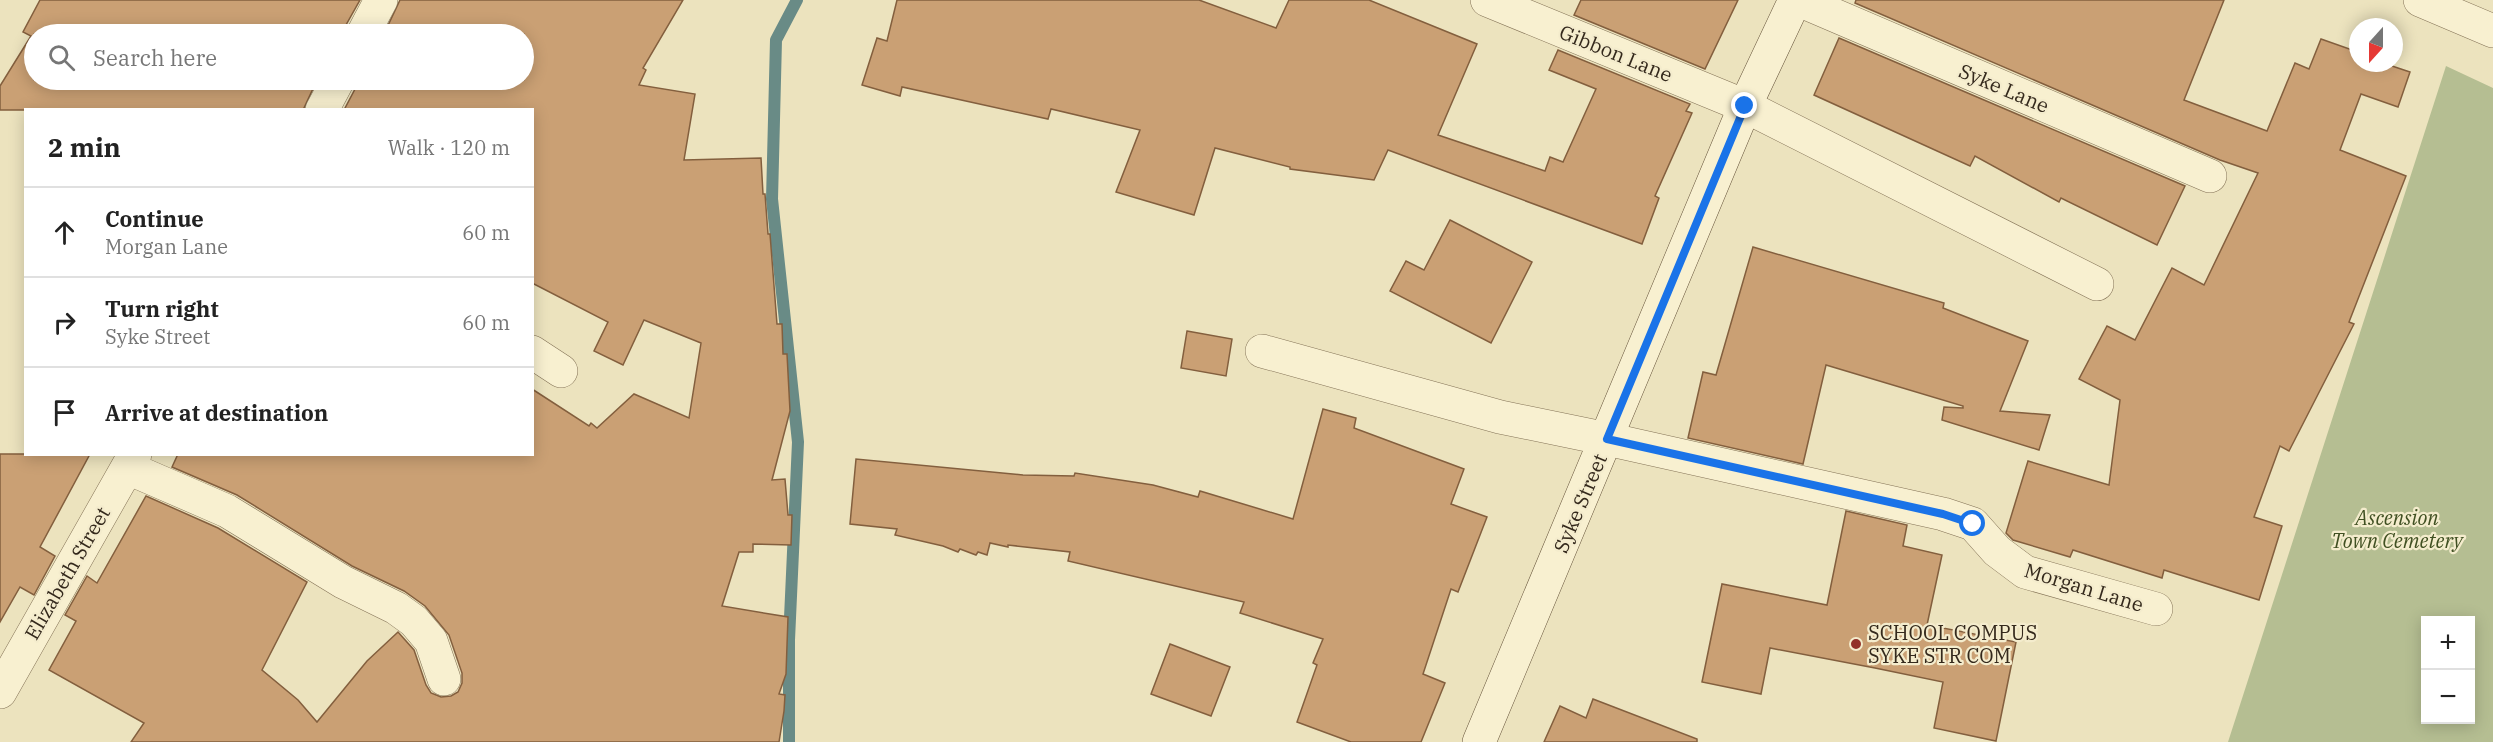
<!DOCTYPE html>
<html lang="en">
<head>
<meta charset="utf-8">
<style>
	:root { --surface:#fff; --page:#f6f6f6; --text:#222; --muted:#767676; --line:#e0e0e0 }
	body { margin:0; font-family:"IBM Plex Serif",serif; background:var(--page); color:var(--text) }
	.controls { position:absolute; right:18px; bottom:18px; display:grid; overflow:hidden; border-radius:0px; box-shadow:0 3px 15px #0003 }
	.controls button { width:54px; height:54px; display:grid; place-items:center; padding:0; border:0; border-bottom:2px solid var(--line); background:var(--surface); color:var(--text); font:30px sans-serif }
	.compass { position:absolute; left:2349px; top:18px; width:54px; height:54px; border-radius:50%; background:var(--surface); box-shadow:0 3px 15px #0003; rotate:201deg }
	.stop { position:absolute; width:18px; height:18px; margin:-14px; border:4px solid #1a73e8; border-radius:50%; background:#fff }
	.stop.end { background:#1a73e8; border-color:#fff; box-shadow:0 2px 6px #0008 }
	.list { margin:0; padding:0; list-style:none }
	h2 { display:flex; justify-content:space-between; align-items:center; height:78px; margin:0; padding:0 24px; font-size:26px }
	h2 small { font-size:20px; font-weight:400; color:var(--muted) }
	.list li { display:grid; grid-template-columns:39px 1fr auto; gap:18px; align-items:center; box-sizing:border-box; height:90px; padding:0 24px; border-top:2px solid var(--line) }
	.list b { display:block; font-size:22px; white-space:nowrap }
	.list p { margin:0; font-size:20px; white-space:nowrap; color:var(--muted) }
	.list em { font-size:20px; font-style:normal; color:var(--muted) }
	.icon { flex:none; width:33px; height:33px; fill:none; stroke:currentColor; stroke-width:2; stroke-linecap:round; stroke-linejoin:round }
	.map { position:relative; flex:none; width:2493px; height:742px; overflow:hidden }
	.search { position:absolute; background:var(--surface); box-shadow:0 3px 15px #0003; left:24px; top:24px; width:510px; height:66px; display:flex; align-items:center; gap:15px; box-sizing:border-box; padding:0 21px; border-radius:33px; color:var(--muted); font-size:22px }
	.panel { position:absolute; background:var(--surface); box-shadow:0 3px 15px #0003; left:24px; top:108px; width:510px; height:348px; border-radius:0px }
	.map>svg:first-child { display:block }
	.cemetery { fill:#b5be92; fill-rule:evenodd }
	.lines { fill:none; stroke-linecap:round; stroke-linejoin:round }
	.stream { stroke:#698b86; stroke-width:12 }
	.building { fill:#caa074; stroke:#835f3e; stroke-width:1.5 }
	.minor-casing { stroke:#847357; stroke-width:34 }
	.secondary-casing { stroke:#66543b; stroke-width:34 }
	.minor { stroke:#f8f0d0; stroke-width:33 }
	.secondary { stroke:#f8f0d0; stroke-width:33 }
	.route { stroke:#1a73e8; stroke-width:8 }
	.poi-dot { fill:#923128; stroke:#f4eccd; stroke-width:2 }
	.labels { text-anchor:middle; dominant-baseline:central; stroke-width:4.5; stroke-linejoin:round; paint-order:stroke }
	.street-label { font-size:20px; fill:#34291c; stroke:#f4eccd }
	.park-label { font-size:20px; font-style:italic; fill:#405022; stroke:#f4eccd }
	.poi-label { font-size:20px; fill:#34291c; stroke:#f4eccd; text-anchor:start }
</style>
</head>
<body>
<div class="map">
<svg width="2493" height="742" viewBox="0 0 2493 742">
	<rect width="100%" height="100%" fill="#ece3be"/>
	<path class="cemetery" d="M2446,66L2493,88V742H2228ZM2426,620H2470V720H2426Z"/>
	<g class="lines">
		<path class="stream" d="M789,742V640L798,442L772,199L776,40L797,0"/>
	</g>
	<g class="building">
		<path d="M40,0H360L346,25L344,34H34V80H317L303,110H0V86L31,36L23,32Z"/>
		<path d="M400,0H683L643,68L646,70L639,85L695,94L684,160L761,158L763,194H765L768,234H770L777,324H782L783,354H787L790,411L772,480L785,479L788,515H792L791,545L753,544V552H739L722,606L788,617L786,674L779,694L785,695L784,711L779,742H131L144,723L49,670L76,621L65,615L87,576L97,583L146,496L218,528L307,582L262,670L298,700L317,722L367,661L398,632L414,650L426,685L431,693L441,697L451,696L458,692L462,683V673L449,635L425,606L404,591L352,566L237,495L172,467L178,454H532V389L589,426L591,423L597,428L634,394L689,418L701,343L644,320L623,365L594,351L608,322L532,283V110H344L355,89L357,80H524V34H384Z"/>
		<path d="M897,0H1199L1276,28L1289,0H1369L1477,44L1438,135L1545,171L1550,157L1563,162L1596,89L1549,70L1558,50L1690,104L1686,111L1692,113L1655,196L1659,198L1642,244L1388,150L1374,180L1290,169V167L1215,148L1194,215L1116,192L1140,130L1051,109L1048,119L902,87L900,96L862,85L877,38L887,41Z"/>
		<path d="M1581,0H1738L1705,69L1574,15Z"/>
		<path d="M1856,0H2224L2184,100L2267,131L2295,63L2309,69L2321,39L2358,52V63H2383L2410,72L2398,107L2361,94L2340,150L2406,176L2349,322L2354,324L2289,451L2280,446L2254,517L2282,526L2259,600L2164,570L2162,578L2073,550L2070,557L2013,540L2006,533L2028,461L2109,485L2120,400L2079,379L2107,326L2135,340L2172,268L2204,285L2258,173L2220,160L1855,3Z"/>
		<path d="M1839,38L2185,186L2157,245L2061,198L2059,202L1975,156L1970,166L1814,95Z"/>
		<path d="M1450,220L1532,262L1491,343L1390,291L1406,261L1424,270Z"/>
		<path d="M1753,247L1944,303L1943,308L2028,341L2000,411L2050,415L2039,450L1942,420L1944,407L1963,408V406L1826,365L1803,464L1688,438L1703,372L1716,375Z"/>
		<path d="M1187,331L1232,339L1226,376L1181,368Z"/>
		<path d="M1323,409L1356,418L1354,428L1464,469L1451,504L1487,517L1458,592L1451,589L1423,674L1445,683L1421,742H1351L1297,722L1317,665L1313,663L1323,639L1240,613L1244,602L1068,561L1070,552L1008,545V547L990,543L987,555L978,552L976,555L960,549L958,552L943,546L895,535L897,529L850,524L856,459L1023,475L1074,476L1075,473L1153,485L1198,497L1200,491L1293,519Z"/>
		<path d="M0,454H90L40,547L55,556L34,595L20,587L0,622Z"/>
		<path d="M1846,511L1907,525L1903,546L1942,555L1927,625L2016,642L1996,741L1934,728L1943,682L1875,668L1770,648L1761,694L1702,682L1722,584L1827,605Z"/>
		<path d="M1170,644L1230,667L1211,716L1151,694Z"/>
		<path d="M1593,699L1697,739V742H1544L1560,706L1586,718Z"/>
	</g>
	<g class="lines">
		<defs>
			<g id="minor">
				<path d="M1487,0L1745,106L2097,284"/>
				<path d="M1799,0L2210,176"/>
				<path d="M2420,0L2493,31"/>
				<path d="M363,34L381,0"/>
				<path d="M322,110L338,80"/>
				<path d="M1262,351L1500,417L1607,439L1943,514L1973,524L1997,551L2025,572L2156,609"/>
				<path d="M532,352L561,371"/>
				<path d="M128,468L227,511L343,582L396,608L414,621L431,641L444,679"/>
				<path d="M0,692L135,454"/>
			</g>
			<path id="secondary" d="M1479,742L1745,106L1795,0"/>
		</defs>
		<use href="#minor" class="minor-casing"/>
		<use href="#secondary" class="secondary-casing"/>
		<use href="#minor" class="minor"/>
		<use href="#secondary" class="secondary"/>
	</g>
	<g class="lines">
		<path class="route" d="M1745,106L1607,439L1943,514L1973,524"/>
	</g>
	<circle class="poi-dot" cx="1856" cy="644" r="6"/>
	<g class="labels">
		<g class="street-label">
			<text transform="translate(1616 53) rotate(22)">Gibbon Lane</text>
			<text transform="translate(2004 88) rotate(23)">Syke Lane</text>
			<text transform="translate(1580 503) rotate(-67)">Syke Street</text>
			<text transform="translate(67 573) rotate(-60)">Elizabeth Street</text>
			<text transform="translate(2084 587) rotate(17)">Morgan Lane</text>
		</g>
		<g class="park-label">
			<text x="2397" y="517">Ascension<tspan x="2397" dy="23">Town Cemetery</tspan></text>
		</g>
		<g class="poi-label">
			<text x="1868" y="632">SCHOOL COMPUS<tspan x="1868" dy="23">SYKE STR COM</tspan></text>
		</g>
	</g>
</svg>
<div class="controls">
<button>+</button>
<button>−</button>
</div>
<svg class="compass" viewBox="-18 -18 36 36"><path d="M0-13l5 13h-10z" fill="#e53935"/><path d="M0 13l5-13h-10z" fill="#767676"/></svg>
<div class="stop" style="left:1973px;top:524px"></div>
<div class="stop end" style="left:1745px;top:106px"></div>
<div class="search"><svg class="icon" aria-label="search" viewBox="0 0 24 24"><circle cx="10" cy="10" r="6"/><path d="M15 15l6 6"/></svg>Search here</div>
<section class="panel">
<h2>2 min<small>Walk · 120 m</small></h2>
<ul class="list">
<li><svg class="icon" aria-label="ahead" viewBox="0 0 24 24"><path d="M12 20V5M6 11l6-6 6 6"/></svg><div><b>Continue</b><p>Morgan Lane</p></div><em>60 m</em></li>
<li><svg class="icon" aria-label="right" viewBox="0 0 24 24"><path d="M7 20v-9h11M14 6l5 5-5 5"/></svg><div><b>Turn right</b><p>Syke Street</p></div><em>60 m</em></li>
<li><svg class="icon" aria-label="arrive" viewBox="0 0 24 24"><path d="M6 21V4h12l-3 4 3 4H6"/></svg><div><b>Arrive at destination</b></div></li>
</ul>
</section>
</div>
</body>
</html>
